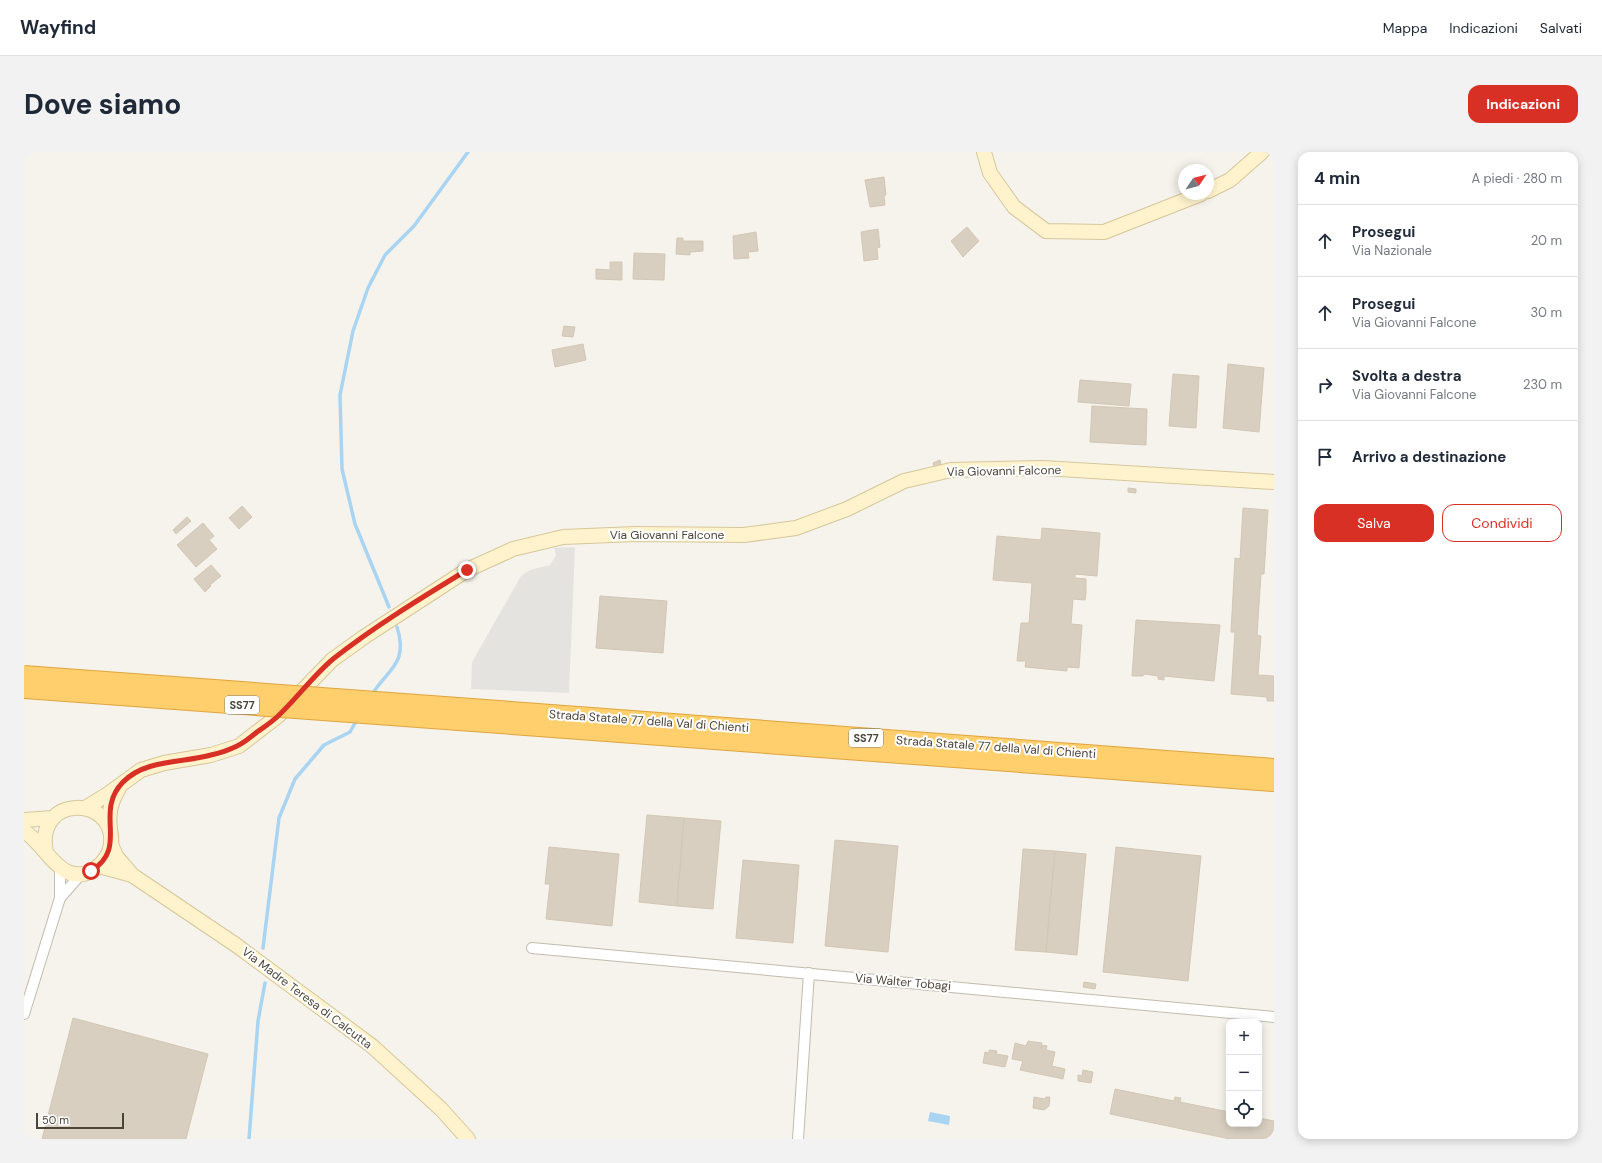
<!DOCTYPE html>
<html lang="it">
<head>
<meta charset="utf-8">
<style>
	:root { --surface:#fff; --page:#f2f2f3; --text:#1f2937; --muted:#747a83; --line:#e0e1e3; --accent:#d93025 }
	body { margin:0; font-family:"DM Sans",sans-serif; background:var(--page); color:var(--text) }
	.controls { position:absolute; right:12px; bottom:12px; display:grid; overflow:hidden; border-radius:8px; box-shadow:0 2px 10px #0003 }
	.controls button { width:36px; height:36px; display:grid; place-items:center; padding:0; border:0; border-bottom:1px solid var(--line); background:var(--surface); color:var(--text); font:20px sans-serif }
	.compass { position:absolute; left:1154px; top:12px; width:36px; height:36px; border-radius:50%; background:var(--surface); box-shadow:0 2px 10px #0003; rotate:55deg }
	.scale { position:absolute; left:12px; bottom:10px; width:88px; box-sizing:border-box; padding-left:4px; border:2px solid #4b4439; border-top:0; font-size:11px; line-height:14px; white-space:nowrap; color:#4b4439; -webkit-text-stroke:3px #fff; paint-order:stroke }
	.stop { position:absolute; width:12px; height:12px; margin:-9px; border:3px solid #d93025; border-radius:50%; background:#fff }
	.stop.end { background:#d93025; border-color:#fff; box-shadow:0 1px 4px #0008 }
	.list { margin:0; padding:0; list-style:none }
	h2 { display:flex; justify-content:space-between; align-items:center; height:52px; margin:0; padding:0 16px; font-size:17px }
	h2 small { font-size:13px; font-weight:400; color:var(--muted) }
	.list li { display:grid; grid-template-columns:26px 1fr auto; gap:12px; align-items:center; box-sizing:border-box; height:72px; padding:0 16px; border-top:1px solid var(--line) }
	.list b { display:block; font-size:15px; white-space:nowrap }
	.list p { margin:0; font-size:13px; white-space:nowrap; color:var(--muted) }
	.list em { font-size:13px; font-style:normal; color:var(--muted) }
	.actions { display:flex; gap:8px; padding:12px 16px }
	.actions a { flex:1; padding:9px 0; border:1px solid var(--accent); border-radius:12px; text-align:center; font-size:14px; color:var(--accent) }
	.actions .main { background:var(--accent); color:#fff }
	.icon { flex:none; width:22px; height:22px; fill:none; stroke:currentColor; stroke-width:2; stroke-linecap:round; stroke-linejoin:round }
	.map { position:relative; flex:none; width:1250px; height:987px; overflow:hidden; border-radius:12px }
	header { display:flex; align-items:center; gap:24px; box-sizing:border-box; height:56px; padding:0 20px; background:var(--surface); border-bottom:1px solid var(--line) }
	header strong { font-size:19px }
	nav { display:flex; gap:22px; margin-inline-start:auto; font-size:14px }
	.intro { display:flex; align-items:center; justify-content:space-between; box-sizing:border-box; height:96px; padding:0 24px }
	h1 { margin:0; font-size:28px }
	.button { padding:10px 18px; border-radius:12px; background:var(--accent); color:#fff; font-size:14px; font-weight:700 }
	main { display:flex; gap:24px; padding:0 24px }
	aside { flex:1; background:var(--surface); border-radius:12px; box-shadow:0 2px 10px #0003 }
	.map>svg:first-child { display:block }
	.parking { fill:#e5e3e0 }
	.water { fill:#a9d4f2 }
	.lines { fill:none; stroke-linecap:round; stroke-linejoin:round }
	.stream { stroke:#a9d4f2; stroke-width:3.5 }
	.building { fill:#d8cfc1; stroke:#d3c7b4 }
	.street-casing { stroke:#c2bbae; stroke-width:12 }
	.secondary-casing { stroke:#d6c79b; stroke-width:16 }
	.highway-casing { stroke:#e0a43c; stroke-width:20 }
	.street { stroke:#fff; stroke-width:10 }
	.secondary { stroke:#fff3cd; stroke-width:14 }
	.highway { stroke:#ffcf6e; stroke-width:18 }
	.highway-bridge-casing { stroke:#e0a43c; stroke-width:20; stroke-linecap:butt }
	.highway-bridge { stroke:#ffcf6e; stroke-width:18 }
	.route { stroke:#d93025; stroke-width:5 }
	.labels { text-anchor:middle; dominant-baseline:central; stroke-width:4; stroke-linejoin:round; paint-order:stroke }
	.shield { fill:#fff; stroke:#817c74; stroke-width:1 }
	.shield-label { font-size:11px; font-weight:bold; fill:#4b4439 }
	.street-label { font-size:12px; fill:#4b4439; stroke:#fff }
</style>
</head>
<body>
<header>
<strong>Wayfind</strong>
<nav><a>Mappa</a><a>Indicazioni</a><a>Salvati</a></nav>
</header>
<div class="intro"><h1>Dove siamo</h1><a class="button">Indicazioni</a></div>
<main>
<div class="map">
<svg width="1250" height="987" viewBox="0 0 1250 987">
	<rect width="100%" height="100%" fill="#f6f3ec"/>
	<path class="parking" d="M551,395L545,541L447,537L448,510L497,424L506,418L526,413L532,403L530,396Z"/>
	<path class="water" d="M906,960L926,964L925,973L904,969Z"/>
	<g class="lines">
		<g class="stream">
			<path d="M365,455L331,372L318,317L316,243L329,179L344,136L361,103L390,74L444,0"/>
			<path d="M347,544C363,517 385,513 373,475"/>
			<path d="M239,796L255,666L271,627L300,593L326,580L334,566"/>
			<path d="M225,987L234,869L241,831"/>
		</g>
	</g>
	<g class="building">
		<path d="M860,25L862,43L860,44L861,53L846,55L841,28Z"/>
		<path d="M943,75L955,89L939,105L927,89Z"/>
		<path d="M854,77L856,95L853,96L854,107L840,109L837,80Z"/>
		<path d="M732,80L734,99L724,100L725,106L710,107L709,84Z"/>
		<path d="M653,86H659V89H679V99L666,100V103L652,102Z"/>
		<path d="M610,101L641,102L640,128L609,127Z"/>
		<path d="M586,110H598V128L572,127V117L586,118Z"/>
		<path d="M540,174L551,175L549,185L538,184Z"/>
		<path d="M559,192L562,208L531,215L528,198Z"/>
		<path d="M1204,212L1240,216L1235,280L1199,276Z"/>
		<path d="M1149,222L1175,224L1172,276L1145,274Z"/>
		<path d="M1056,228L1107,232L1105,254L1054,250Z"/>
		<path d="M1068,254L1123,257L1122,293L1066,290Z"/>
		<path d="M916,308L917,313L910,315L909,311Z"/>
		<path d="M1104,336L1112,337V341L1104,340Z"/>
		<path d="M218,354L228,365L215,377L205,366Z"/>
		<path d="M1219,356L1244,358L1240,422H1237L1233,483L1237,484L1234,523L1250,524V549H1243V545L1207,542L1211,480H1207L1211,406L1216,407Z"/>
		<path d="M163,365L167,369L152,382L149,378Z"/>
		<path d="M179,371L190,384L185,388L193,397L172,415L153,393Z"/>
		<path d="M1018,376L1076,381L1073,424L1051,422V426L1062,427V441L1061,448L1049,447L1047,472L1058,473L1055,516L1043,515V519L1001,515L1002,509H993L997,471H1005L1008,431L969,428L973,384L1017,388Z"/>
		<path d="M187,413L197,424L186,433L187,434L181,440L170,427Z"/>
		<path d="M576,444L643,449L639,501L572,496Z"/>
		<path d="M1112,468L1196,473L1190,529L1140,524V528L1134,527V524L1120,522L1119,524H1108Z"/>
		<path d="M623,663L660,666L653,754L615,750Z"/>
		<path d="M660,666L697,669L689,757L653,754Z"/>
		<path d="M811,688L874,694L864,800L801,794Z"/>
		<path d="M525,695L595,702L588,774L522,767L526,732H521Z"/>
		<path d="M1092,695L1177,704L1164,829L1079,820Z"/>
		<path d="M999,697L1031,699L1022,800L991,798Z"/>
		<path d="M1031,699L1062,702L1053,803L1022,800Z"/>
		<path d="M719,708L775,713L769,791L712,786Z"/>
		<path d="M1060,830L1072,832L1071,837L1059,835Z"/>
		<path d="M49,866L184,902L162,987H18Z"/>
		<path d="M1004,889L1018,891L1017,897L1019,893L1023,894L1022,898L1031,900L1028,914L1041,917L1039,927L996,918L999,909L988,907L991,891L1002,894Z"/>
		<path d="M965,898L973,899L972,902L984,904L981,915L959,911L961,900L965,901Z"/>
		<path d="M1059,918L1069,920L1067,931L1054,929V923L1058,924Z"/>
		<path d="M1091,937L1150,949L1151,945L1157,946L1156,950L1205,960V972H1235V966L1250,969V987H1206L1086,962Z"/>
		<path d="M1010,945L1021,947L1022,945H1026L1025,954L1020,958L1009,956Z"/>
	</g>
	<g class="lines">
		<defs>
			<g id="street">
				<path d="M36,717V746L58,721"/>
				<path d="M508,796L1250,865"/>
				<path d="M0,862L36,746"/>
				<path d="M774,987L785,821"/>
			</g>
			<g id="secondary">
				<path d="M960,0L966,21L990,55L1022,79L1080,80L1177,42"/>
				<path d="M1184,39L1206,28L1238,0"/>
				<path d="M61,656L84,642L117,618L140,611L187,603L215,594L254,564L308,508L340,485L443,418L489,397L539,385L612,382L720,383L772,376L823,357L880,329L927,318L1019,316L1250,330"/>
				<path d="M0,668L29,666"/>
				<path d="M86,677C84,660 87,650 95,636"/>
				<path d="M0,679C23,693 37,738 71,717C79,711 86,702 87,692C92,643 10,642 22,700"/>
				<path d="M87,692L92,704L108,723L212,793L348,894L417,957L444,987"/>
				<path d="M75,714L108,723"/>
			</g>
			<g id="highway">
				<path d="M434,555L1250,616"/>
				<path d="M435,569L1250,630"/>
			</g>
		</defs>
		<use href="#street" class="street-casing"/>
		<use href="#secondary" class="secondary-casing"/>
		<use href="#highway" class="highway-casing"/>
		<use href="#street" class="street"/>
		<use href="#secondary" class="secondary"/>
		<use href="#highway" class="highway"/>
		<defs>
			<g id="highway-bridge">
				<path d="M0,523L434,555"/>
				<path d="M0,537L435,569"/>
			</g>
		</defs>
		<use href="#highway-bridge" class="highway-bridge-casing"/>
		<use href="#highway-bridge" class="highway-bridge"/>
	</g>
	<g class="lines">
		<path class="route" d="M67,719C106,695 69,661 99,630C122,607 158,611 187,603C196,601 205,598 213,594C220,591 227,585 233,580C240,575 248,570 254,564C273,546 289,524 309,507C351,474 397,446 443,418"/>
	</g>
	<g class="labels">
		<g class="shield">
			<rect x="201" y="544" width="34" height="18" rx="3"/>
			<rect x="825" y="577" width="34" height="18" rx="3"/>
		</g>
		<g class="shield-label">
			<text x="218" y="553">SS77</text>
			<text x="842" y="586">SS77</text>
		</g>
		<g class="street-label">
			<text transform="translate(980 319) rotate(-1)">Via Giovanni Falcone</text>
			<text x="643" y="383">Via Giovanni Falcone</text>
			<text transform="translate(625 569) rotate(4)">Strada Statale 77 della Val di Chienti</text>
			<text transform="translate(972 595) rotate(4)">Strada Statale 77 della Val di Chienti</text>
			<text transform="translate(879 830) rotate(5)">Via Walter Tobagi</text>
			<text transform="translate(283 846) rotate(37)">Via Madre Teresa di Calcutta</text>
		</g>
	</g>
</svg>
<div class="controls">
<button>+</button>
<button>−</button>
<button><svg class="icon" aria-label="locate" viewBox="0 0 24 24"><circle cx="12" cy="12" r="6"/><path d="M12 2v4M12 18v4M2 12h4M18 12h4"/></svg></button>
</div>
<svg class="compass" viewBox="-18 -18 36 36"><path d="M0-13l5 13h-10z" fill="#e53935"/><path d="M0 13l5-13h-10z" fill="#747a83"/></svg>
<div class="scale">50 m</div>
<div class="stop" style="left:67px;top:719px"></div>
<div class="stop end" style="left:443px;top:418px"></div>
</div>
<aside>
<h2>4 min<small>A piedi · 280 m</small></h2>
<ul class="list">
<li><svg class="icon" aria-label="ahead" viewBox="0 0 24 24"><path d="M12 20V5M6 11l6-6 6 6"/></svg><div><b>Prosegui</b><p>Via Nazionale</p></div><em>20 m</em></li>
<li><svg class="icon" aria-label="ahead" viewBox="0 0 24 24"><path d="M12 20V5M6 11l6-6 6 6"/></svg><div><b>Prosegui</b><p>Via Giovanni Falcone</p></div><em>30 m</em></li>
<li><svg class="icon" aria-label="right" viewBox="0 0 24 24"><path d="M7 20v-9h11M14 6l5 5-5 5"/></svg><div><b>Svolta a destra</b><p>Via Giovanni Falcone</p></div><em>230 m</em></li>
<li><svg class="icon" aria-label="arrive" viewBox="0 0 24 24"><path d="M6 21V4h12l-3 4 3 4H6"/></svg><div><b>Arrivo a destinazione</b></div></li>
</ul>
<div class="actions"><a class="main">Salva</a><a>Condividi</a></div>
</aside>
</main>
</body>
</html>
